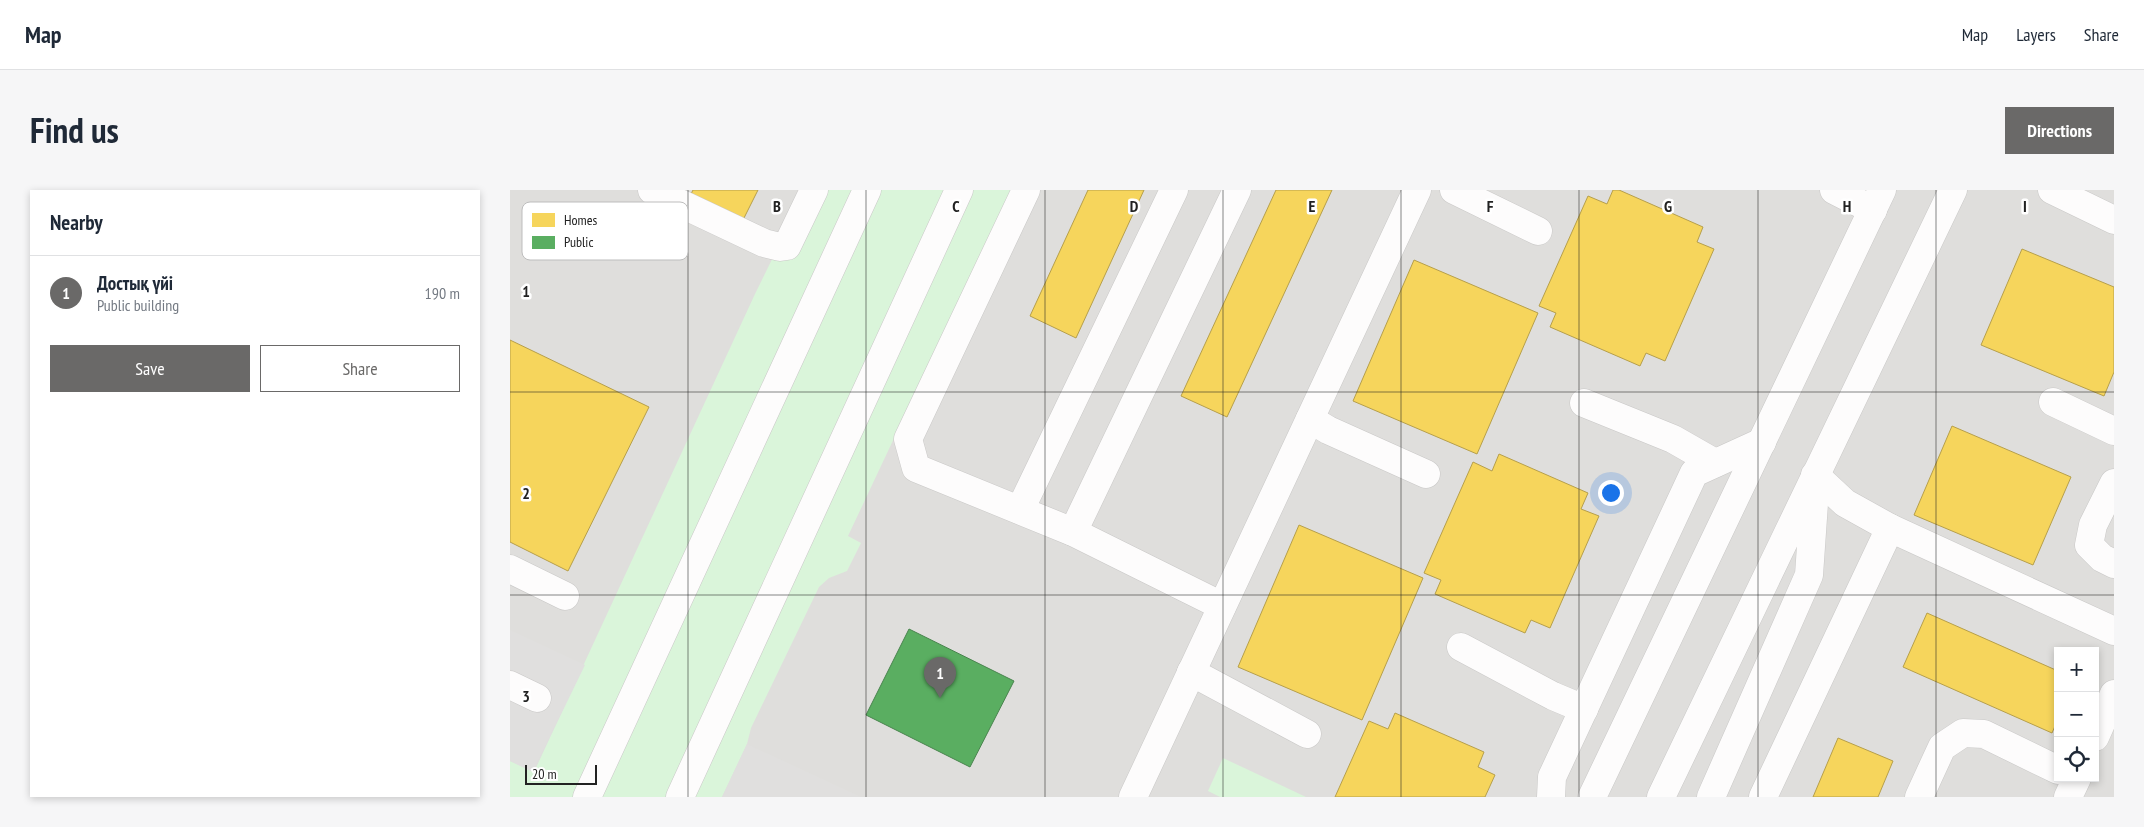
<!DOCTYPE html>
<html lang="en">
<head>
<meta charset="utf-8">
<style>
	:root { --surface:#fff; --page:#f6f6f7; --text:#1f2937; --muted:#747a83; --line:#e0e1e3; --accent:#6a6968 }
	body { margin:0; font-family:"PT Sans Narrow",sans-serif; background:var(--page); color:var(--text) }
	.controls { position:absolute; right:15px; bottom:15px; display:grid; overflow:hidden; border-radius:0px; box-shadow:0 2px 8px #0003 }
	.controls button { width:45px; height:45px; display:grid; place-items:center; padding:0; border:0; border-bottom:1px solid var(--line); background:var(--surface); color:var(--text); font:25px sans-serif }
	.scale { position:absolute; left:15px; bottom:12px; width:72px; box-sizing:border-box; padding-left:5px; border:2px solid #222; border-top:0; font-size:14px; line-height:18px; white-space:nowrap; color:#222; -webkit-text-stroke:4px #fff; paint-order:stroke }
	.you { position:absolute; left:1100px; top:302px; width:18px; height:18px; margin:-12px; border:4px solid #fff; border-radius:50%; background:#1a73e8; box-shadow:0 0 0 8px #1a73e833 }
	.badge { display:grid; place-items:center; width:32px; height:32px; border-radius:50%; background:var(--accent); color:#fff; font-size:16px; font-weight:700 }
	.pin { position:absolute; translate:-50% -41px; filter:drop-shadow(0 1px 2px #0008) }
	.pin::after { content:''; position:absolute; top:26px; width:18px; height:15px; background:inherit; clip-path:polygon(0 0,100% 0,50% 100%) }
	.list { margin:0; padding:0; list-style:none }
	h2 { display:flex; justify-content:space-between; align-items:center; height:65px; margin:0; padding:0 20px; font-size:21px }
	h2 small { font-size:16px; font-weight:400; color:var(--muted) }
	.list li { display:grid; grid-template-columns:32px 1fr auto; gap:15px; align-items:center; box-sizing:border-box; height:75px; padding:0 20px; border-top:1px solid var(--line) }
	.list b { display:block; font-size:19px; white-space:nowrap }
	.list p { margin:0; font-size:16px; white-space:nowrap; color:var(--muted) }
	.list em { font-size:16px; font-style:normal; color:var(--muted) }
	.actions { display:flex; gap:10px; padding:15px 20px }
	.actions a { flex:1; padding:11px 0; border:1px solid var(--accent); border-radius:0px; text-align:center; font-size:18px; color:var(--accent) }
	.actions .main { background:var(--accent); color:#fff }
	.icon { flex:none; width:28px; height:28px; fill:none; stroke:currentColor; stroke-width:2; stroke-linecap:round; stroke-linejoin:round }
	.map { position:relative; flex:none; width:1604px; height:607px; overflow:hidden; border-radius:0px }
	header { display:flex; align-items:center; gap:30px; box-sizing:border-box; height:70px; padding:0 25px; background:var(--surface); border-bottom:1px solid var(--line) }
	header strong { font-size:24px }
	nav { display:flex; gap:28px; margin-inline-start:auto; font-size:18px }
	.intro { display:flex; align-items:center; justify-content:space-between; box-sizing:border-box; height:120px; padding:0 30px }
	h1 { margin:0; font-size:35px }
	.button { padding:12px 22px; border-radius:0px; background:var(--accent); color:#fff; font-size:18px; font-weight:700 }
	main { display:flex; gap:30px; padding:0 30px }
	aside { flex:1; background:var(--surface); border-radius:0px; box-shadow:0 2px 8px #0003 }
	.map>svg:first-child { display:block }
	.residential { fill:#dfdedc; fill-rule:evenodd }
	.park { fill:#daf5da }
	.parking { fill:#e0dfde }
	.homes { fill:#f6d55c; stroke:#b69f4b }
	.public { fill:#5aae61; stroke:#49844e }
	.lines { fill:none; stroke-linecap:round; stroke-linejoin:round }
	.minor-casing { stroke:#c9c8c7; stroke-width:29 }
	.minor { stroke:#fdfcfc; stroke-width:28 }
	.grid { fill:none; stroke:#222; stroke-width:1; stroke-opacity:0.55 }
	.key { fill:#fff; stroke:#bdbdbd; stroke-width:1 }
	.key-label { font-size:14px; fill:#222 }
	.grid-label { font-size:16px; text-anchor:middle; font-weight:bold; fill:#222; stroke:#fff; stroke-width:5; stroke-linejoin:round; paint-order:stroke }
</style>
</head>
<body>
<header>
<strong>Map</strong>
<nav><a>Map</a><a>Layers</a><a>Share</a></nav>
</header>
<div class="intro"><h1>Find us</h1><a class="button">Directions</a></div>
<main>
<aside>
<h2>Nearby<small></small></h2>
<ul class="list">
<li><span class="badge">1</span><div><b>Достық үйі</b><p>Public building</p></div><em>190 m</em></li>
</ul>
<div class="actions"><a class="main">Save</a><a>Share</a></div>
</aside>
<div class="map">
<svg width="1604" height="607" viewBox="0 0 1604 607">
	<rect width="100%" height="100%" fill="#f0eeeb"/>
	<path class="residential" d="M0,0H1604V607H0ZM1548,461H1585V588H1548Z"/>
	<g class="park">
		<path d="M296,0H501L338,346L351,353L337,381L319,388L309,397L241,538L237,554L212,607H0V571L24,582L245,104Z"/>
		<path d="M713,568L796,607H710L698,601Z"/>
	</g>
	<g class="parking">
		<path d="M0,440L75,475L23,582L0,571Z"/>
		<path d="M237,554L351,607H212Z"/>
	</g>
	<g class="homes">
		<path d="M183,0H248L232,32L180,6Z"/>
		<path d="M578,0H634L566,148L520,126Z"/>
		<path d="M766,0H822L717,227L671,206Z"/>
		<path d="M1103,0H1109L1193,37L1187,52L1204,59L1155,171L1136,163L1130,176L1040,137L1046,123L1029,116L1078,6L1097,14Z"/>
		<path d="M1512,59L1604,97V182L1594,206L1471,155Z"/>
		<path d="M904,70L1028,123L967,264L843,211Z"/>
		<path d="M0,150L139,217L58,381L0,352Z"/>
		<path d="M1442,236L1561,287L1523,375L1404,325Z"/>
		<path d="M989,264L1078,303L1071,319L1089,326L1040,438L1021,430L1015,443L925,404L931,390L914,383L963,272L982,281Z"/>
		<path d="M789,335L913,388L852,530L728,477Z"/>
		<path d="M1417,423L1548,481V529L1542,543L1393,477Z"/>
		<path d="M885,523L974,562L968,577L985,585L975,607H825L859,531L878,539Z"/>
		<path d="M1328,548L1383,571L1368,607H1303Z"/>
	</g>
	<path class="public" d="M399,439L504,491L460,577L356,525Z"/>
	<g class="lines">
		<defs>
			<g id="minor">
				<path d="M142,0L254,53L270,57L277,56L304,0"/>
				<path d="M516,0L398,249L406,278L563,342L712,416"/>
				<path d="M944,0L1028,41"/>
				<path d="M1324,0L1363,20"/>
				<path d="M1542,0L1604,30"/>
				<path d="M1543,212L1604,241"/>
				<path d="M1074,213L1163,249L1205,273"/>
				<path d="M800,229L818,240L916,284"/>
				<path d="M1305,285L1335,313L1380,338L1604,441"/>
				<path d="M1604,293L1583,335L1579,355L1592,368L1604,374"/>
				<path d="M510,320L664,0"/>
				<path d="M563,342L727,0"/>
				<path d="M0,379L55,406"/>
				<path d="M951,457L1043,506L1074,519"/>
				<path d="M681,482L797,544"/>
				<path d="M0,495L27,508"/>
				<path d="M1585,547L1604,504"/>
				<path d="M77,607L357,0"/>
				<path d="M170,607L449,0"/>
				<path d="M623,607L907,0"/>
				<path d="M1041,607L1042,587L1184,283L1252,252"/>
				<path d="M1082,607L1372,0"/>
				<path d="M1151,607L1443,0"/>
				<path d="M1201,607L1299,385L1305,299"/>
				<path d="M1253,607L1380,338"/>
				<path d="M1409,607L1432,557L1453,543L1474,544L1548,580"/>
				<path d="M1558,607L1567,588"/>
			</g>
		</defs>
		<use href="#minor" class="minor-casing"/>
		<use href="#minor" class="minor"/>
	</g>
	<path class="grid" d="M178,0V607M356,0V607M535,0V607M713,0V607M891,0V607M1069,0V607M1248,0V607M1426,0V607M0,202H1604M0,405H1604"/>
	<rect x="12" y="12" width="166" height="58" rx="8" class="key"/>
	<rect x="22" y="23" width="23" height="14" fill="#f6d55c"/>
	<rect x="22" y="46" width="23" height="13" fill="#5aae61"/>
	<g class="key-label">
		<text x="54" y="35">Homes</text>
		<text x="54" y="57">Public</text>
	</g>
	<g class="grid-label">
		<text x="267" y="22">B</text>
		<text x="446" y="22">C</text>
		<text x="624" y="22">D</text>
		<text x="802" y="22">E</text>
		<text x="980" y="22">F</text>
		<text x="1158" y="22">G</text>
		<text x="1337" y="22">H</text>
		<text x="1515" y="22">I</text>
		<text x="16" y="107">1</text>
		<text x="16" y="309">2</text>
		<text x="16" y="512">3</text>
	</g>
</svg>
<div class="controls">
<button>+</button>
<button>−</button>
<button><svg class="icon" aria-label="locate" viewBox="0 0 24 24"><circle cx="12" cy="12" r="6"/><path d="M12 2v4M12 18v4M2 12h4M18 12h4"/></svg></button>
</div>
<div class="scale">20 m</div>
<div class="you"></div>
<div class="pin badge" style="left:430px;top:508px">1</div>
</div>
</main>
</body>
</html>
